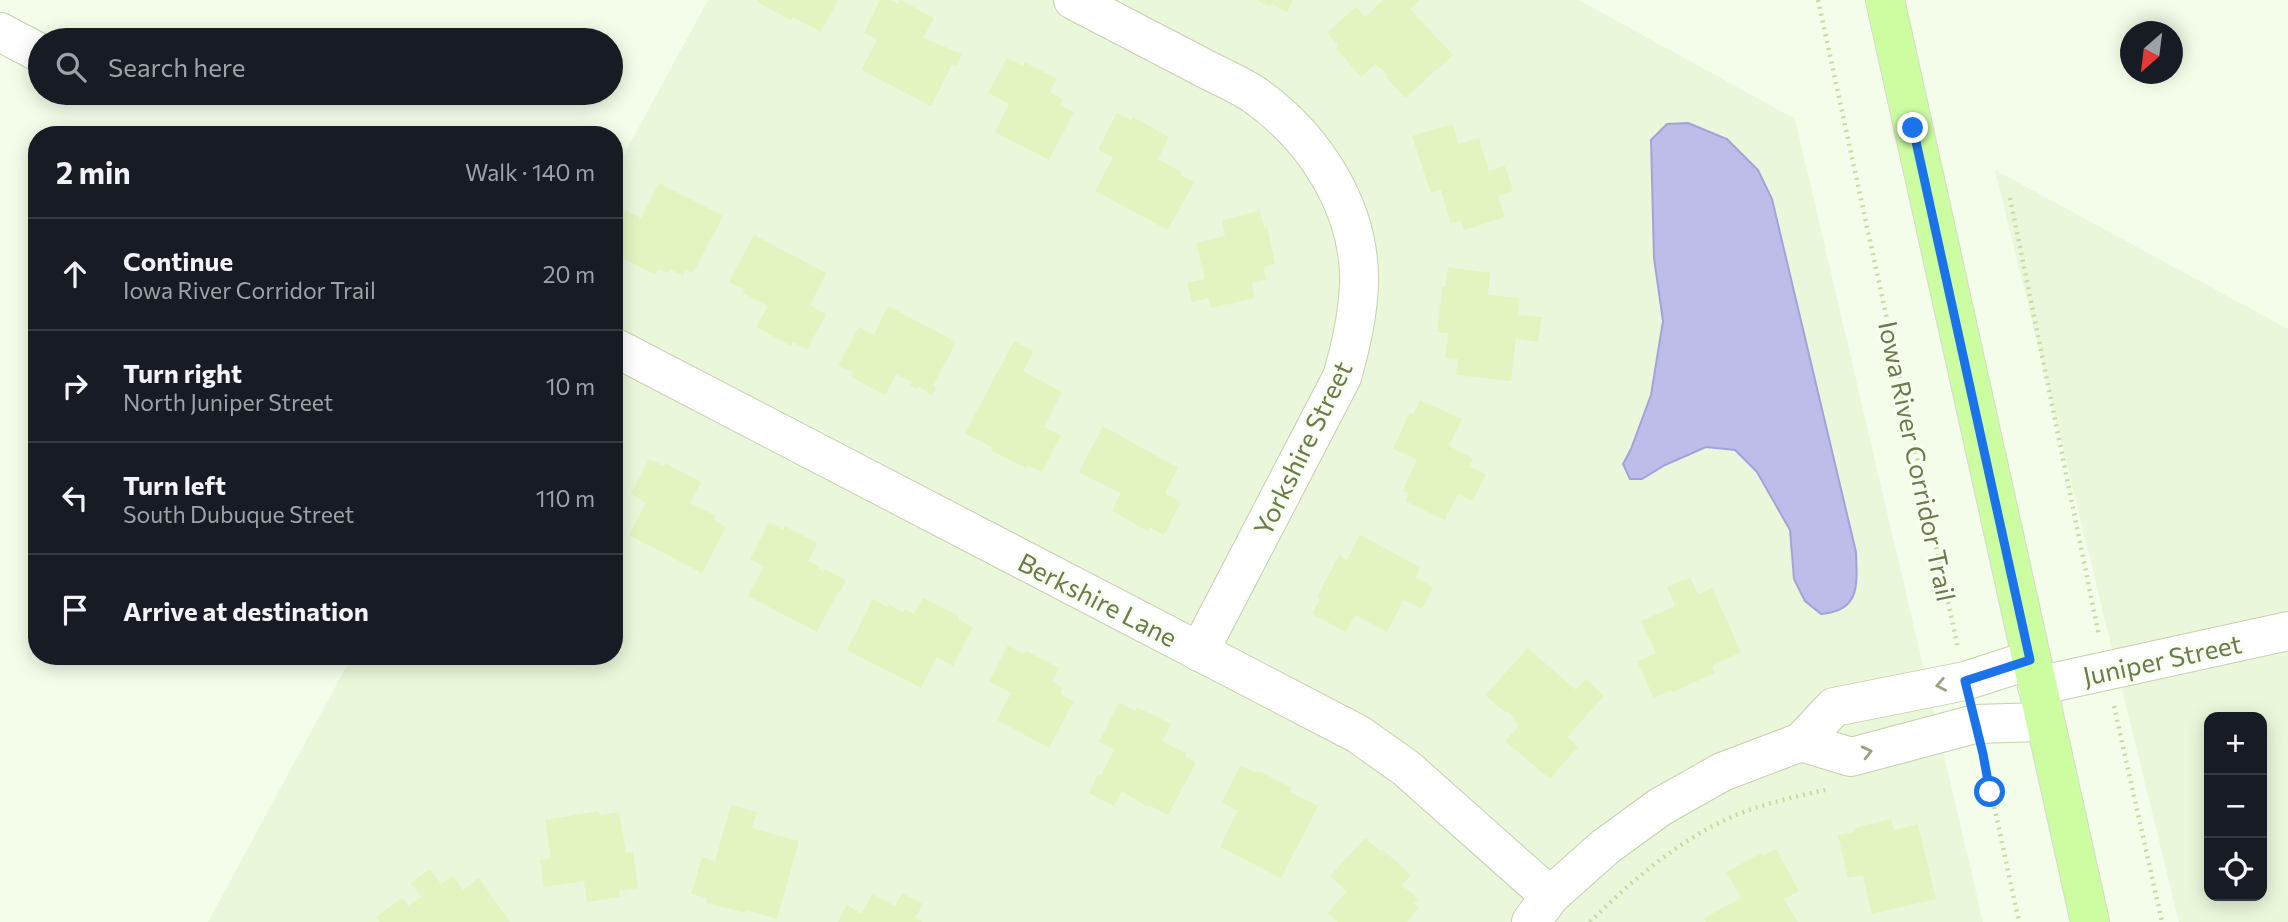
<!DOCTYPE html>
<html lang="en">
<head>
<meta charset="utf-8">
<style>
	:root { --surface:#171b24; --page:#20242c; --text:#f1f3f6; --muted:#9ea1a6; --line:#363941 }
	body { margin:0; font-family:Commissioner,sans-serif; background:var(--page); color:var(--text) }
	.controls { position:absolute; right:21px; bottom:21px; display:grid; overflow:hidden; border-radius:14px; box-shadow:0 4px 18px #0003 }
	.controls button { width:63px; height:63px; display:grid; place-items:center; padding:0; border:0; border-bottom:2px solid var(--line); background:var(--surface); color:var(--text); font:35px sans-serif }
	.compass { position:absolute; left:2120px; top:21px; width:63px; height:63px; border-radius:50%; background:var(--surface); box-shadow:0 4px 18px #0003; rotate:208deg }
	.stop { position:absolute; width:21px; height:21px; margin:-16px; border:5px solid #1a73e8; border-radius:50%; background:#fff }
	.stop.end { background:#1a73e8; border-color:#fff; box-shadow:0 2px 7px #0008 }
	.list { margin:0; padding:0; list-style:none }
	h2 { display:flex; justify-content:space-between; align-items:center; height:91px; margin:0; padding:0 28px; font-size:30px }
	h2 small { font-size:23px; font-weight:400; color:var(--muted) }
	.list li { display:grid; grid-template-columns:46px 1fr auto; gap:21px; align-items:center; box-sizing:border-box; height:112px; padding:0 28px; border-top:2px solid var(--line) }
	.list b { display:block; font-size:26px; white-space:nowrap }
	.list p { margin:0; font-size:23px; white-space:nowrap; color:var(--muted) }
	.list em { font-size:23px; font-style:normal; color:var(--muted) }
	.icon { flex:none; width:38px; height:38px; fill:none; stroke:currentColor; stroke-width:2; stroke-linecap:round; stroke-linejoin:round }
	.map { position:relative; flex:none; width:2288px; height:922px; overflow:hidden }
	.search { position:absolute; background:var(--surface); box-shadow:0 4px 18px #0003; left:28px; top:28px; width:595px; height:77px; display:flex; align-items:center; gap:18px; box-sizing:border-box; padding:0 24px; border-radius:38px; color:var(--muted); font-size:26px }
	.panel { position:absolute; background:var(--surface); box-shadow:0 4px 18px #0003; left:28px; top:126px; width:595px; height:539px; border-radius:28px }
	.map>svg:first-child { display:block }
	.residential { fill:#eaf7da; fill-rule:evenodd }
	.water { fill:#bebce8; stroke:#a5a2db; stroke-width:2 }
	.building { fill:#e4f4c0 }
	.lines { fill:none; stroke-linecap:round; stroke-linejoin:round }
	.minor-casing { stroke:#c4d1ad; stroke-width:40 }
	.major-casing { stroke:#d6dacd; stroke-width:40 }
	.path { stroke:#c9daa2; stroke-width:4.5; stroke-dasharray:2 5; stroke-linecap:butt }
	.minor { stroke:#fff; stroke-width:38 }
	.major { stroke:#ccfda0; stroke-width:38 }
	.oneway { stroke:#99a281 }
	.route { stroke:#1a73e8; stroke-width:9 }
	.labels { text-anchor:middle; dominant-baseline:central; stroke-width:5; stroke-linejoin:round; paint-order:stroke }
	.street-label { font-size:26px; fill:#6d7a4b; stroke:#f8fff0 }
</style>
</head>
<body>
<div class="map">
<svg width="2288" height="922" viewBox="0 0 2288 922">
	<rect width="100%" height="100%" fill="#f3fde9"/>
	<g class="residential">
		<path d="M708,0H1579L1795,119L1983,922H208L352,656H614V173Z"/>
		<path d="M1995,170L2288,329V922H2179ZM2209,717H2262V896H2209Z"/>
	</g>
	<path class="water" d="M1688,123L1727,139L1758,170L1772,199L1856,552C1857,584 1861,611 1821,614L1805,601L1794,579L1790,530L1757,472L1735,450L1706,447L1665,465L1642,479H1630L1623,464L1631,449L1651,395L1663,321L1654,258L1651,140L1667,124Z"/>
	<g class="building">
		<path d="M758,0H838L821,32L793,17L791,20L757,2Z"/>
		<path d="M880,0H890L898,4L900,0L934,18L923,38L962,54L956,66L952,64L931,106L861,70L877,40L864,33Z"/>
		<path d="M1257,0H1293L1287,12L1272,4L1270,7Z"/>
		<path d="M1383,0H1420L1410,9L1453,55L1405,98L1386,77L1388,75L1375,64L1361,77L1336,48L1338,45L1327,33L1356,7L1365,17Z"/>
		<path d="M1007,58L1023,66L1025,62L1057,79L1050,92L1063,99L1060,105L1074,112L1049,160L995,132L1009,104L988,93Z"/>
		<path d="M1117,113L1131,120L1133,117L1169,137L1158,159L1182,172L1180,175L1194,182L1168,230L1095,191L1113,158L1098,150Z"/>
		<path d="M1452,124L1459,144L1479,138L1489,171L1505,166L1513,191L1498,196L1505,217L1464,230L1461,221L1451,224L1441,190L1431,193L1412,136Z"/>
		<path d="M659,183L723,216L693,273L686,270L683,276L670,269L668,273L658,269L655,275L619,256L621,253L614,249V232L626,210L641,218Z"/>
		<path d="M1260,211L1264,228L1267,227L1275,264L1263,267L1267,280L1252,283L1255,298L1211,308L1209,298L1192,302L1187,283L1205,279L1196,243L1225,236L1222,220Z"/>
		<path d="M754,235L826,273L810,305L826,314L807,350L793,342L791,346L756,327L768,306L743,293L745,290L729,282Z"/>
		<path d="M1448,267L1490,273L1488,295L1520,298L1518,315L1542,317L1538,342L1516,339L1511,381L1456,375L1458,359L1445,358L1448,333L1437,332L1442,287H1445Z"/>
		<path d="M888,306L956,342L933,386L936,388L932,396L919,386L917,389L910,385L912,382L896,374L885,395L851,377L854,372L838,366L859,327L874,335Z"/>
		<path d="M1014,341L1033,351L1023,371L1062,392L1044,427L1061,435L1042,472L1028,465L1026,468L991,450L993,448L965,433Z"/>
		<path d="M1420,400L1462,419L1449,446L1473,458L1469,467L1486,474L1473,501L1458,494L1445,520L1405,501L1409,493L1403,490L1417,460L1393,449L1410,412L1413,414Z"/>
		<path d="M1103,426L1178,468L1165,493L1181,502L1164,535L1150,527L1148,531L1112,511L1121,493L1079,472Z"/>
		<path d="M649,459L664,466L665,463L701,482L690,503L716,516L714,520L726,527L702,573L629,535L646,503L631,494Z"/>
		<path d="M769,522L783,530L785,526L817,543L808,561L819,567L818,569L824,572L825,569L846,580L840,592H838L817,632L748,596L764,566L750,559Z"/>
		<path d="M1360,535L1420,567L1415,577L1433,587L1422,609L1404,600L1387,632L1355,615L1346,632L1312,614L1320,599L1317,597L1339,555L1347,560Z"/>
		<path d="M1690,577L1698,595L1712,588L1741,652L1712,666L1715,673L1673,692L1671,690L1654,698L1637,661L1656,653L1641,621L1675,606L1667,587Z"/>
		<path d="M923,598L959,616L958,619L973,627L953,666L937,657L921,688L847,650L873,599L887,607L888,604L903,612L905,609L914,614Z"/>
		<path d="M1008,645L1024,654L1026,651L1059,668L1052,681L1063,688L1060,694L1074,701L1049,748L997,720L1011,693L989,681Z"/>
		<path d="M1528,648L1576,690L1586,679L1604,696L1567,737L1578,747L1550,779L1505,741L1519,726L1513,720L1515,718L1507,711L1506,713L1485,695Z"/>
		<path d="M1119,703L1135,711L1137,707L1171,724L1162,741L1186,753L1185,756L1196,762L1168,815L1149,805L1148,807L1122,791L1114,806L1089,793L1098,774L1101,776L1114,749L1099,742Z"/>
		<path d="M1241,765L1256,773L1257,770L1292,788L1290,792L1318,806L1281,878L1220,847L1238,811L1222,803Z"/>
		<path d="M731,805L757,812L752,828L799,841L777,919L746,910L745,913L706,903L707,898L691,894L702,857L715,861Z"/>
		<path d="M598,811L600,815L619,812L626,853L633,852L638,888L619,891L620,897L587,902L584,881L544,887L540,860L551,858L545,820Z"/>
		<path d="M1891,819L1894,830L1918,824L1936,899L1872,914L1863,875L1848,878L1838,835L1854,832L1853,828Z"/>
		<path d="M1365,838L1380,851L1382,849L1411,875L1402,885L1418,899L1414,903L1419,908L1407,922H1338L1328,913L1347,891L1330,876Z"/>
		<path d="M1776,849L1799,891L1784,899L1798,922H1706L1704,918L1741,898L1726,872L1761,853L1763,856Z"/>
		<path d="M430,869L441,884L453,876L463,890L479,878L510,922H380L376,917L402,898L408,906L421,897L411,883Z"/>
		<path d="M902,893L923,904L915,918L923,922H838L847,905L862,914L872,894L895,906Z"/>
	</g>
	<g class="lines">
		<defs>
			<g id="minor">
				<path d="M1073,0C1115,22 1158,44 1200,66C1218,76 1239,84 1256,96C1315,138 1361,209 1359,284C1358,316 1351,346 1342,377L1199,652"/>
				<path d="M0,32L40,53"/>
				<path d="M614,347L1358,734L1406,768L1550,896"/>
				<path d="M2037,686L2288,631"/>
				<path d="M1801,742L1851,757L1975,724L2045,722"/>
				<path d="M1531,922L1550,896L1605,847L1660,807L1722,772L1801,742L1834,707L1965,681L2030,660"/>
			</g>
			<path id="major" d="M1885,0L2090,922"/>
		</defs>
		<use href="#minor" class="minor-casing"/>
		<use href="#major" class="major-casing"/>
		<g class="path">
			<path d="M1818,0L1958,648"/>
			<path d="M2010,198L2099,636"/>
			<path d="M2114,706L2162,922"/>
			<path d="M1984,759L2019,922"/>
			<path d="M1590,922C1632,880 1681,838 1736,815C1766,803 1798,796 1829,789"/>
		</g>
		<use href="#minor" class="minor"/>
		<use href="#major" class="major"/>
	</g>
	<defs><path id="oneway-chevron" d="M-2-3.5L2.5 0L-2 3.5" fill="none" stroke-width="1.6" stroke-linecap="round" stroke-linejoin="round" transform="scale(1.75)"/></defs>
	<g class="oneway">
		<use href="#oneway-chevron" transform="translate(1941 685) rotate(169)"/>
		<use href="#oneway-chevron" transform="translate(1867 752) rotate(-14)"/>
	</g>
	<g class="lines">
		<path class="route" d="M1913,128L2030,660L1965,681L1983,754L1990,792"/>
	</g>
	<g class="labels">
		<g class="street-label">
			<text transform="translate(1302 448) rotate(-64)">Yorkshire Street</text>
			<text transform="translate(1918 461) rotate(78)">Iowa River Corridor Trail</text>
			<text transform="translate(1098 599) rotate(27)">Berkshire Lane</text>
			<text transform="translate(2162 659) rotate(-12)">Juniper Street</text>
		</g>
	</g>
</svg>
<div class="controls">
<button>+</button>
<button>−</button>
<button><svg class="icon" aria-label="locate" viewBox="0 0 24 24"><circle cx="12" cy="12" r="6"/><path d="M12 2v4M12 18v4M2 12h4M18 12h4"/></svg></button>
</div>
<svg class="compass" viewBox="-18 -18 36 36"><path d="M0-13l5 13h-10z" fill="#e53935"/><path d="M0 13l5-13h-10z" fill="#9ea1a6"/></svg>
<div class="stop" style="left:1990px;top:792px"></div>
<div class="stop end" style="left:1913px;top:128px"></div>
<div class="search"><svg class="icon" aria-label="search" viewBox="0 0 24 24"><circle cx="10" cy="10" r="6"/><path d="M15 15l6 6"/></svg>Search here</div>
<section class="panel">
<h2>2 min<small>Walk · 140 m</small></h2>
<ul class="list">
<li><svg class="icon" aria-label="ahead" viewBox="0 0 24 24"><path d="M12 20V5M6 11l6-6 6 6"/></svg><div><b>Continue</b><p>Iowa River Corridor Trail</p></div><em>20 m</em></li>
<li><svg class="icon" aria-label="right" viewBox="0 0 24 24"><path d="M7 20v-9h11M14 6l5 5-5 5"/></svg><div><b>Turn right</b><p>North Juniper Street</p></div><em>10 m</em></li>
<li><svg class="icon" aria-label="left" viewBox="0 0 24 24"><path d="M17 20v-9H6M10 6l-5 5 5 5"/></svg><div><b>Turn left</b><p>South Dubuque Street</p></div><em>110 m</em></li>
<li><svg class="icon" aria-label="arrive" viewBox="0 0 24 24"><path d="M6 21V4h12l-3 4 3 4H6"/></svg><div><b>Arrive at destination</b></div></li>
</ul>
</section>
</div>
</body>
</html>
